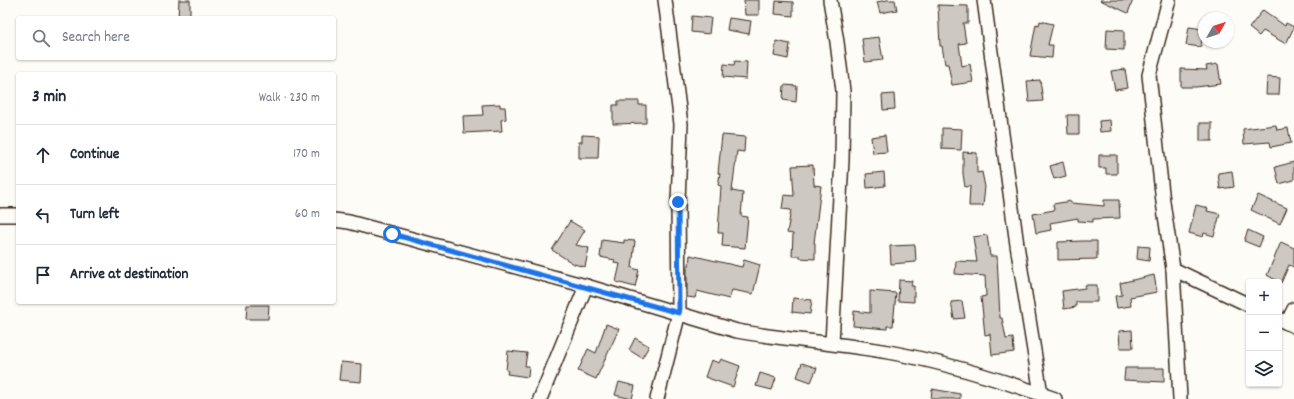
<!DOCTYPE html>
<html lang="en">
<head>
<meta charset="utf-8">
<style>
	:root { --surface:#fff; --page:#f6f6f7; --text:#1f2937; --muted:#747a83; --line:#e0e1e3 }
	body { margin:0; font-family:Dekko,sans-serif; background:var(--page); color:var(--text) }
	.controls { position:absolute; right:12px; bottom:12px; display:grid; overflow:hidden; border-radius:4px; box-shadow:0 1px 3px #0004 }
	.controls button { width:36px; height:36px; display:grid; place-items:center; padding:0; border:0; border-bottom:1px solid var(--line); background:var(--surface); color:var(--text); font:20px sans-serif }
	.compass { position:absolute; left:1198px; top:12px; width:36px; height:36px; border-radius:50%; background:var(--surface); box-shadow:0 1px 3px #0004; rotate:51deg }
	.stop { position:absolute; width:12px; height:12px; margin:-9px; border:3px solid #1a73e8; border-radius:50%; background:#fff }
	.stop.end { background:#1a73e8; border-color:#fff; box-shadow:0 1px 4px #0008 }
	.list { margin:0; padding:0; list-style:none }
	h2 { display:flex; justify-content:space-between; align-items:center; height:52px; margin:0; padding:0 16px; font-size:17px }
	h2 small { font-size:13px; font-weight:400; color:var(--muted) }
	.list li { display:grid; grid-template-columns:26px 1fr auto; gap:12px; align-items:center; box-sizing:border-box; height:60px; padding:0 16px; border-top:1px solid var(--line) }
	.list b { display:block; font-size:15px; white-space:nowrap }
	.list em { font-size:13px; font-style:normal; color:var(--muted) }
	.icon { flex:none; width:22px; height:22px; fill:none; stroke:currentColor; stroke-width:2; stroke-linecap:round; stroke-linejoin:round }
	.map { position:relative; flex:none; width:1294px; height:399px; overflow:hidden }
	.search { position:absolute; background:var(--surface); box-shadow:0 1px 3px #0004; left:16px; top:16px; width:320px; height:44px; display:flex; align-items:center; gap:10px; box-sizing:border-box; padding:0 14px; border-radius:4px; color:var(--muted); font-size:15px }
	.panel { position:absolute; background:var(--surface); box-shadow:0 1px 3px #0004; left:16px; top:72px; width:320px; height:232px; border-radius:4px }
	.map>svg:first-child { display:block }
	.building { fill:#cdc8c2; stroke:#3b2a1e }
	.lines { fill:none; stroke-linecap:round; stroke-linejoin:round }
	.street-casing { stroke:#3b2a1e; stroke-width:16 }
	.street { stroke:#fdfcf7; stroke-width:13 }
	.route { stroke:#1a73e8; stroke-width:5 }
</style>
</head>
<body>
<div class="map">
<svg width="1294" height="399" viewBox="0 0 1294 399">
	<rect width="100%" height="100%" fill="#fdfcf7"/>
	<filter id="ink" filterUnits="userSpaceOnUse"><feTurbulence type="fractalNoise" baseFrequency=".025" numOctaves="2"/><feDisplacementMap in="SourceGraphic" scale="8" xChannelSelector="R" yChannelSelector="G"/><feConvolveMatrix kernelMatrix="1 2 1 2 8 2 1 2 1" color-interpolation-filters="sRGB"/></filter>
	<g filter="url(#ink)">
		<g class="building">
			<path d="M179,0H190V18H178Z"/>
			<path d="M744,0H759V15H745Z"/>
			<path d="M887,0H895L897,10L880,13L877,2Z"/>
			<path d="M1100,0H1133L1128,13Z"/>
			<path d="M776,1L793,2V16L775,14Z"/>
			<path d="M938,5L968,6V23H963L966,43L959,44L962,66L970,64L973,82L952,85L948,64H945L942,46H940Z"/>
			<path d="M1263,10L1285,26L1286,23L1294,27L1286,44L1263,31L1259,36L1249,28Z"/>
			<path d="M692,16L711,18L709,34L691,32Z"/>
			<path d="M729,18L751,21L749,34L727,30Z"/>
			<path d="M1040,21L1053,24L1048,45H1053L1052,58L1030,56L1036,24L1039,25Z"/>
			<path d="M1189,27L1203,29L1201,47L1186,45Z"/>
			<path d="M1107,29L1124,30V50L1106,49Z"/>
			<path d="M879,37L883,60L865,62L862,39Z"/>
			<path d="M776,41L790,44L788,59L774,56Z"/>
			<path d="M735,61L747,62L746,79L723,77L724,64L734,65Z"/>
			<path d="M1218,64L1221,84L1196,87H1181V69L1207,70L1206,66Z"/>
			<path d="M1125,69L1128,88L1115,90L1111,71Z"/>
			<path d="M1267,77L1280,78L1279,95H1266Z"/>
			<path d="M1040,80L1043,101L1029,102L1027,81Z"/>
			<path d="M784,85L797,86L796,102L783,100Z"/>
			<path d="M894,94L895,109L883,110L882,95Z"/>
			<path d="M618,101H639V105H646V123L613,124V105H618Z"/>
			<path d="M500,104V107H505L506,119L501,120L502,131L464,133L463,116L483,115L482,105Z"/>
			<path d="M1067,115H1079V134H1068Z"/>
			<path d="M1110,120L1111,131L1100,132L1099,121Z"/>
			<rect x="1200" y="123" width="12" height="18"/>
			<path d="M1276,125L1277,130L1288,128L1291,143L1271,147L1270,142L1244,144L1243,129Z"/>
			<path d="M942,128L962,129L961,150L942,149Z"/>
			<path d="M582,135L599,136L598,158H579V142H582Z"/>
			<path d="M722,135L745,137L744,152L737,151L732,191L743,193L741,216L748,217L745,248L722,246L723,233H718L721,186L718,185L720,174L718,173Z"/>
			<path d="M885,135L887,152L873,153L871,137Z"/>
			<path d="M963,152L977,153V173L982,172L985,187L983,206H969L970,186L965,187L963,174Z"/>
			<path d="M1099,155H1117V174H1106V168H1099Z"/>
			<path d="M1063,162L1066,176L1054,179L1050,166Z"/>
			<path d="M1294,162V180L1279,184L1275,167Z"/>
			<path d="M813,165L814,185L821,186L814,243H815V259L800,258V256H792L793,234L787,233L791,210L782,209L784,195L794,196L792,166Z"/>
			<path d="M1232,171L1234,187L1220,189L1218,173Z"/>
			<path d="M884,172L885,186L867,188L866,174Z"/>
			<path d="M1258,195L1287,208L1280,224L1251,210Z"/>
			<path d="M1104,200H1119L1120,218L1093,219V222L1078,221V218L1050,223L1051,230L1036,233L1033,214L1054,210L1053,204L1071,201V203L1104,206Z"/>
			<path d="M1196,205L1208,208L1207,211L1220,214L1214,236L1204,233L1203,237L1189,233Z"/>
			<path d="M570,221L585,230L576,245L589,248L585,267L574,264L552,250Z"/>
			<path d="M1248,230L1263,237L1259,247L1244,241Z"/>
			<path d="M987,235L990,256H997L1000,318H1002L1006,339L1013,338L1014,352L992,355L990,334L985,335L981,297L986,296L985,276L955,274L956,261L977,262L973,237Z"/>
			<path d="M602,240L624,243V240L635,241L632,268L639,270L635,287L616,282L620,264L614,263L615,260L600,257Z"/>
			<path d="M1083,241H1097V259L1058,260V242Z"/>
			<path d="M1281,242L1294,248V267L1289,265L1281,283L1267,275Z"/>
			<path d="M915,245L916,262L891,264L890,246Z"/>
			<path d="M1138,246L1150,247L1149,261L1137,259Z"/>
			<path d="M690,255L742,267L744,260L760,265L753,294L732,290L729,299L697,291L695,298L687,297V266H689Z"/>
			<path d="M1154,275L1157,292L1130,297L1131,306L1117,308L1115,296L1122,295L1120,283Z"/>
			<path d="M899,280L912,281L911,286H914V302L898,301Z"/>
			<path d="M1085,285H1097V302H1076V307L1064,309L1062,291L1085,288Z"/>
			<path d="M870,291L896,293L893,326H887V329L853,326L854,311L870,313Z"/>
			<path d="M793,298L812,300L810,314L792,312Z"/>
			<path d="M962,301L965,318L954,319L951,302Z"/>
			<path d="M247,305H269L268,319H246Z"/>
			<path d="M606,324L619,329L596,379L578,371L588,349L596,353Z"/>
			<path d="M1132,330L1133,348H1120L1119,331Z"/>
			<path d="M635,338L649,346L642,358L629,350Z"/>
			<path d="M508,351L527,353L525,366H529L528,377L507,374L508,371L506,370Z"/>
			<path d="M721,359L740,366L733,387L705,377L711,360L719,363Z"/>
			<path d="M341,362L362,364L361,382L339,380Z"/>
			<path d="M802,363L817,368L811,382L797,377Z"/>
			<path d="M1125,368H1164V382L1124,380Z"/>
			<path d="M760,373L776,378L772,390L756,386Z"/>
			<path d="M619,382L635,386L632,399L615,395Z"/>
			<path d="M932,389L960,394V399H931Z"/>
		</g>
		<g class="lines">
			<defs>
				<g id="street">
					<path d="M830,0L837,42L843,91L842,160L832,343"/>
					<path d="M984,0L1017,245L1041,394"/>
					<path d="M1169,0L1149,75L1163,202L1173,269L1180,399"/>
					<path d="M0,215H18"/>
					<path d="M334,220L349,222L586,286L737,331C787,340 838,343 888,352C945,362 1001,380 1055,399"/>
					<path d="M1173,269L1249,305"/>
					<path d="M1279,319L1294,326"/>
					<path d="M1287,323L1294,309"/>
					<path d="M540,399L586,286"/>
					<path d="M657,399L679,313L678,202L681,124L665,0"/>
				</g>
			</defs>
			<use href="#street" class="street-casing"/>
			<use href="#street" class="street"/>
		</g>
	</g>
	<g class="lines" filter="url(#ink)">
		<path class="route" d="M392,234L679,313L678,202"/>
	</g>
</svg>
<div class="controls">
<button>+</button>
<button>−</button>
<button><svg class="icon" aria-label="layers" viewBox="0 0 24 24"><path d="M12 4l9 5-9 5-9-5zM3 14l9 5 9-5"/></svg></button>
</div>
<svg class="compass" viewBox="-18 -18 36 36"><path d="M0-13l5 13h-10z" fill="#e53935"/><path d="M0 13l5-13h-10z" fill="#747a83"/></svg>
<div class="stop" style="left:392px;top:234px"></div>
<div class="stop end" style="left:678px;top:202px"></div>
<div class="search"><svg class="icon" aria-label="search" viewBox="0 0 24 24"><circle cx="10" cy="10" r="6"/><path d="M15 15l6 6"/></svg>Search here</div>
<section class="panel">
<h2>3 min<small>Walk · 230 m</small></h2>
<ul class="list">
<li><svg class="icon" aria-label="ahead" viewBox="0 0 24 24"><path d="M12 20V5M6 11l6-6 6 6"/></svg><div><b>Continue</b></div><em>170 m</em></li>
<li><svg class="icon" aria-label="left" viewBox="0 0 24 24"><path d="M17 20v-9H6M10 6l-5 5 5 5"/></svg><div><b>Turn left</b></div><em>60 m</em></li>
<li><svg class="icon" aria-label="arrive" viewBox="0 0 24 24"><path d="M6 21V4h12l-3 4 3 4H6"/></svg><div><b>Arrive at destination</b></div></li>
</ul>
</section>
</div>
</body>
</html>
